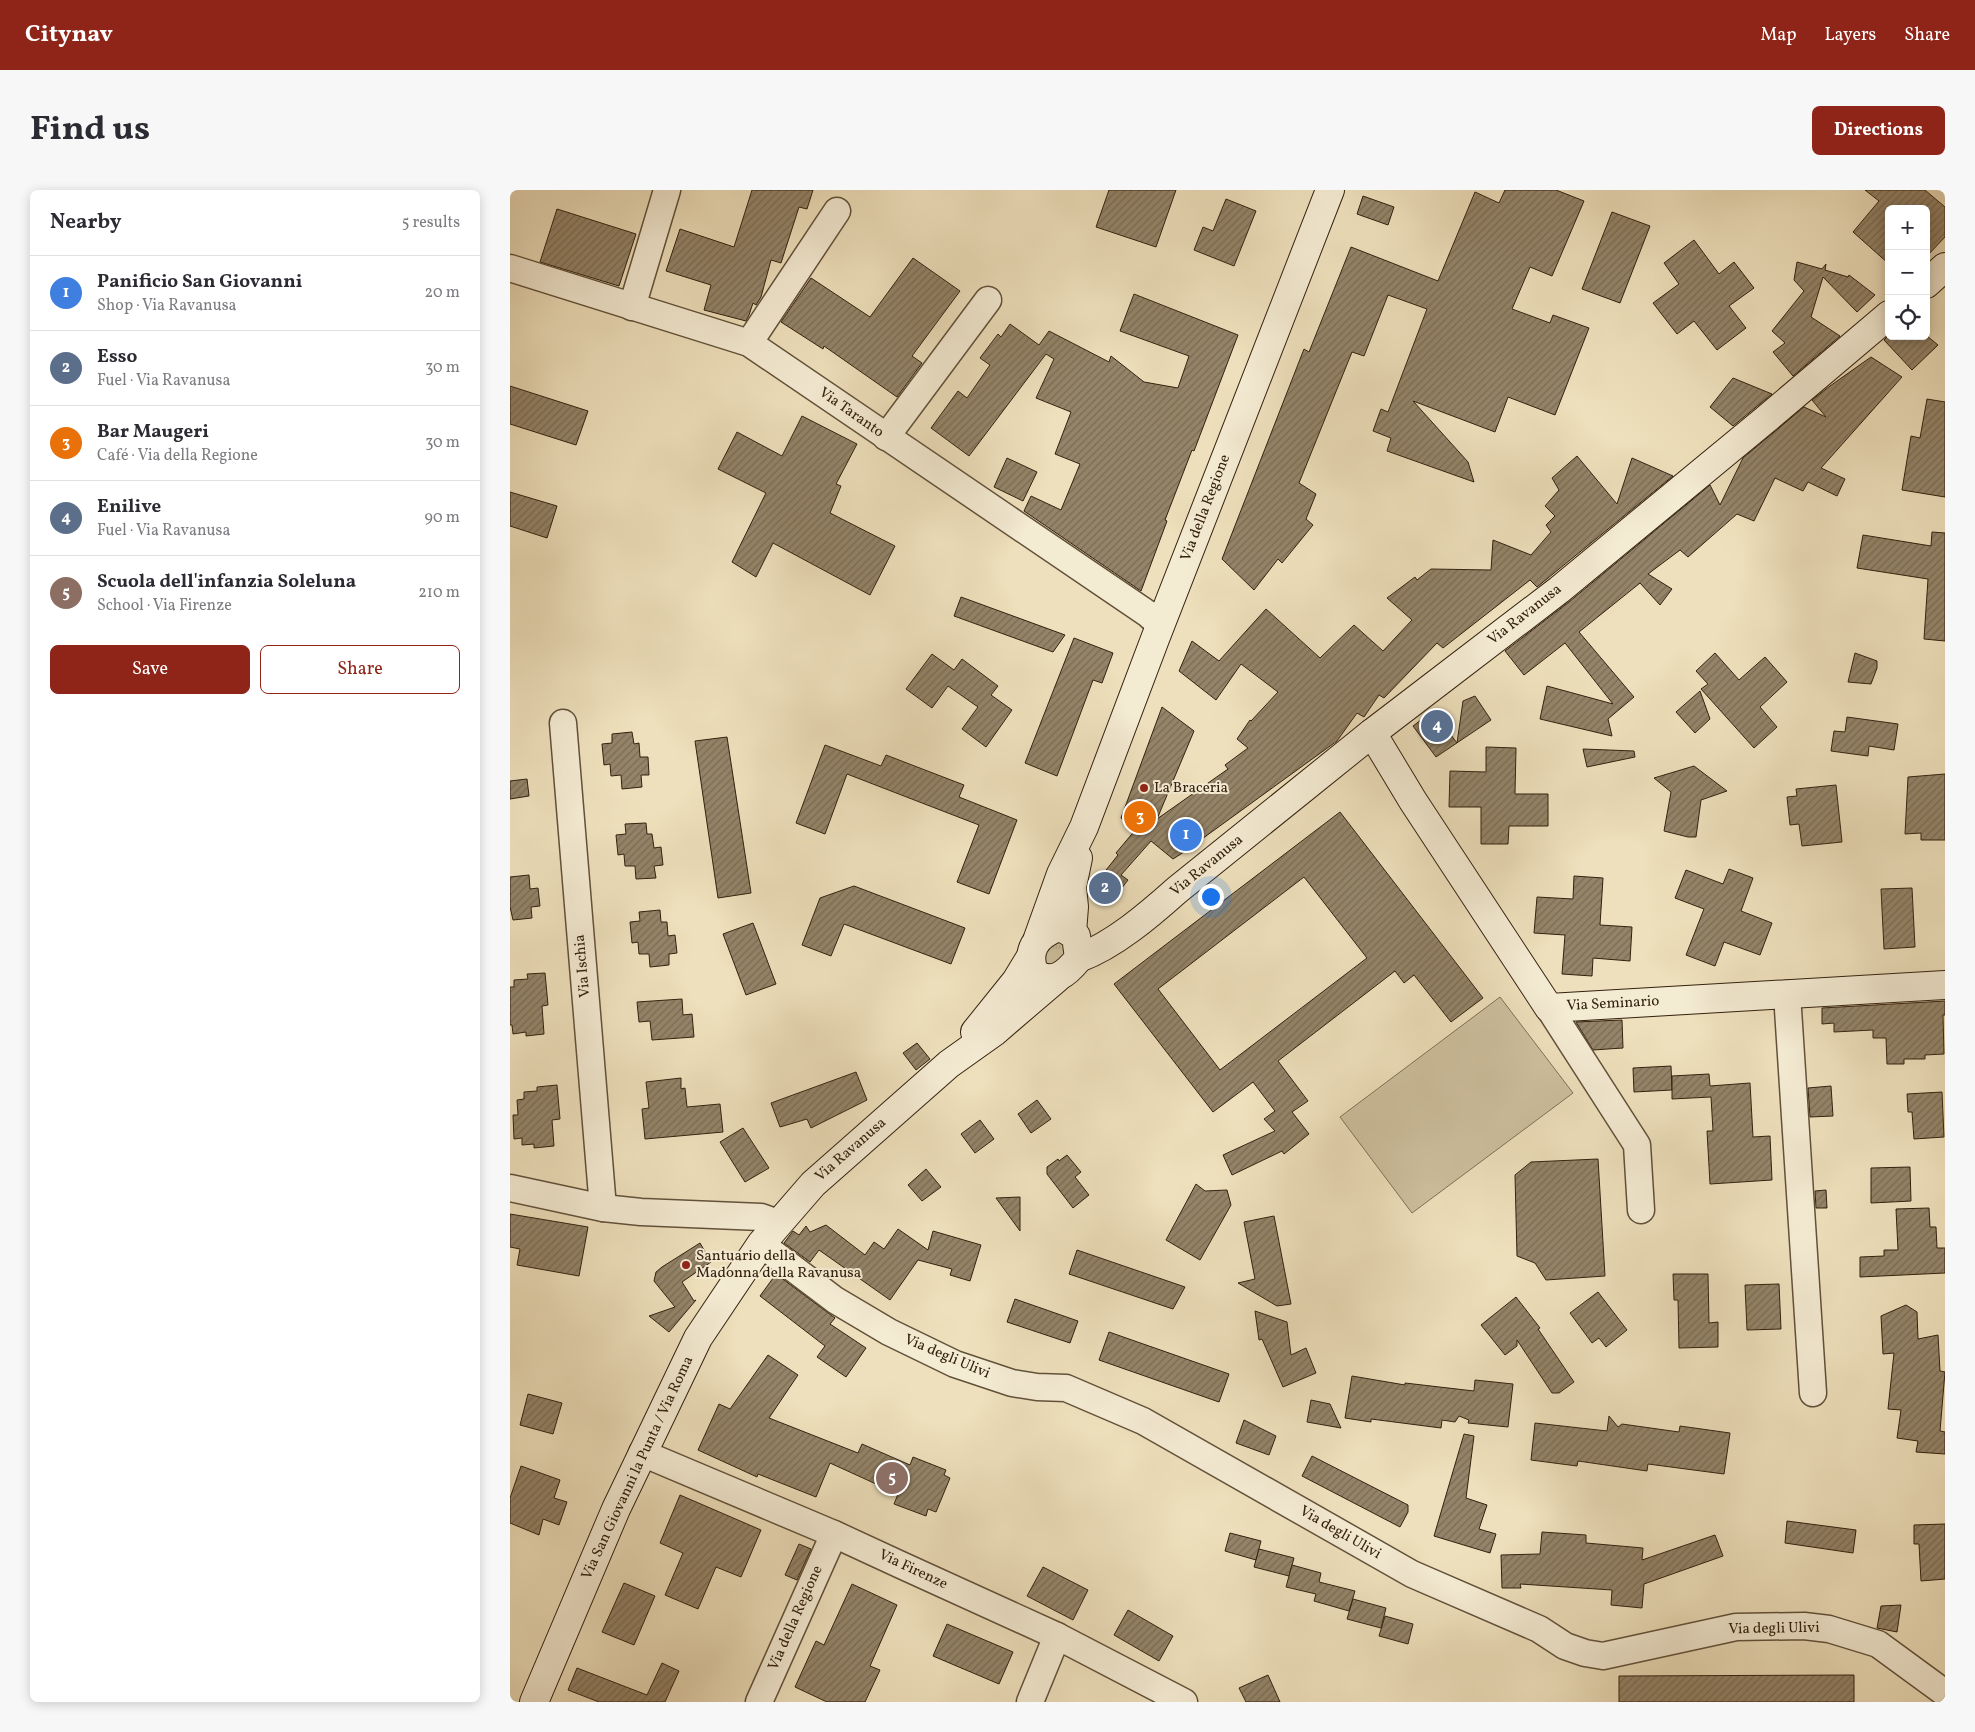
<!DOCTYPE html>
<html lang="en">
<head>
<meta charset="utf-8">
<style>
	:root { --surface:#fff; --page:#f7f7f7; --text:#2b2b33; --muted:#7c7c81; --line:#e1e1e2; --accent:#8f2418 }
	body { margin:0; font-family:Vollkorn,serif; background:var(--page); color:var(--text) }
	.controls { position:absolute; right:15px; top:15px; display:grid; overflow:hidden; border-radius:8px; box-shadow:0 2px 12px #0003 }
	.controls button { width:45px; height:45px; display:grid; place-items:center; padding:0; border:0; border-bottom:1px solid var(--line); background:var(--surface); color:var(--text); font:25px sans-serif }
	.you { position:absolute; left:700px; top:706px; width:18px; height:18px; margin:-12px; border:4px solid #fff; border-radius:50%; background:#1a73e8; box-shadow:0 0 0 8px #1a73e833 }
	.badge { display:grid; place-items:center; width:32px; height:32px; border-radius:50%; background:var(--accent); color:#fff; font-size:16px; font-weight:700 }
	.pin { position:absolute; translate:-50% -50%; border:2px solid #fff; box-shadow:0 1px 5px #0006 }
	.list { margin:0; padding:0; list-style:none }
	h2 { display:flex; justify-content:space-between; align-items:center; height:65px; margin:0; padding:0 20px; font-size:21px }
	h2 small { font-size:16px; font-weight:400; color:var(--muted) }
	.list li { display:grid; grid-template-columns:32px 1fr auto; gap:15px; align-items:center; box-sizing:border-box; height:75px; padding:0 20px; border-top:1px solid var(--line) }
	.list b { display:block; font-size:19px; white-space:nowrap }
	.list p { margin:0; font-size:16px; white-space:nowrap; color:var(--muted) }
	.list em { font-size:16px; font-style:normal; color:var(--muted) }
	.actions { display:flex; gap:10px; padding:15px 20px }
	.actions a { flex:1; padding:11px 0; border:1px solid var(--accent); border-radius:8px; text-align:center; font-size:18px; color:var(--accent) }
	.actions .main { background:var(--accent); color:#fff }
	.icon { flex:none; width:28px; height:28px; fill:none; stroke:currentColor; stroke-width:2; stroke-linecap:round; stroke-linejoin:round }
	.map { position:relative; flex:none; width:1435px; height:1512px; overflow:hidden; border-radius:8px }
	header { display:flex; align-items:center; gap:30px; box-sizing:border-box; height:70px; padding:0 25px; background:var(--accent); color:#fff }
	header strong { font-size:24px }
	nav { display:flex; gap:28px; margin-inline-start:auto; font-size:18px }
	.intro { display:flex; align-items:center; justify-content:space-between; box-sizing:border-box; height:120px; padding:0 30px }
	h1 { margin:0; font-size:35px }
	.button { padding:12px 22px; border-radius:8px; background:var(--accent); color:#fff; font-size:18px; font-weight:700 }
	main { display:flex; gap:30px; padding:0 30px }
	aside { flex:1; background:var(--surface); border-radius:8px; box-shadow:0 2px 12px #0003 }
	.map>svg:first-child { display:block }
	.grass { fill:url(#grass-tufts); stroke:#807057 }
	.pitch { fill:#cec09f; stroke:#807057 }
	.building { fill:url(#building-hatch); stroke:#33210f; fill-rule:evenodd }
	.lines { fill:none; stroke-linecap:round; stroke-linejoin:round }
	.street-casing { stroke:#62513a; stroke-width:29 }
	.secondary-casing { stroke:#33210f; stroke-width:30 }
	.street { stroke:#f4ebd3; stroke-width:26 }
	.secondary { stroke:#f4ebd3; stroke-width:28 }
	.poi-dot { fill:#8f2418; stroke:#f4ebd3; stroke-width:2 }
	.labels { text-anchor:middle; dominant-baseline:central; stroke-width:4; stroke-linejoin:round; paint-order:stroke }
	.street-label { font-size:15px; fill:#33210f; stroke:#f4ebd3 }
	.poi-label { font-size:15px; fill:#33210f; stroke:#f4ebd3; text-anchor:start }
</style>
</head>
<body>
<header>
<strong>Citynav</strong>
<nav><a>Map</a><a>Layers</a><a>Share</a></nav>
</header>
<div class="intro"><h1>Find us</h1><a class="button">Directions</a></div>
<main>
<aside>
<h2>Nearby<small>5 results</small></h2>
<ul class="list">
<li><span class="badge" style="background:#3f7fe0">1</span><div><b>Panificio San Giovanni</b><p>Shop · Via Ravanusa</p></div><em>20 m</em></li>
<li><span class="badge" style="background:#5c6f8a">2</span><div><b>Esso</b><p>Fuel · Via Ravanusa</p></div><em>30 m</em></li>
<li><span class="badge" style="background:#e8710a">3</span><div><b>Bar Maugeri</b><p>Café · Via della Regione</p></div><em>30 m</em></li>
<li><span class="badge" style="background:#5c6f8a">4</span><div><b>Enilive</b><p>Fuel · Via Ravanusa</p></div><em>90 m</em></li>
<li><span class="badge" style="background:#8d6e63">5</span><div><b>Scuola dell'infanzia Soleluna</b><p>School · Via Firenze</p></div><em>210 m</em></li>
</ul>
<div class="actions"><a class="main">Save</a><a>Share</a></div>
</aside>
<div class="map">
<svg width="1435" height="1512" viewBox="0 0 1435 1512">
	<defs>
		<pattern id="grass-tufts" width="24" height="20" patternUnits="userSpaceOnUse" patternTransform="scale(1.25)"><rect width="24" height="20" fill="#cec09f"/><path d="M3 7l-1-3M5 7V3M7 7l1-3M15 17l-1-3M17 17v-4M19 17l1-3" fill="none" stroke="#b1a588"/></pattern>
		<pattern id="building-hatch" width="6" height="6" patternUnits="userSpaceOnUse" patternTransform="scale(1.25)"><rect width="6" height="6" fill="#948469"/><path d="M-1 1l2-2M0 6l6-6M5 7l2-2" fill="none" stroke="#796c55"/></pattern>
	</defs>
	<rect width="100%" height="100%" fill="#eee0bc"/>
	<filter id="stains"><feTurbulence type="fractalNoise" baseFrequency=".004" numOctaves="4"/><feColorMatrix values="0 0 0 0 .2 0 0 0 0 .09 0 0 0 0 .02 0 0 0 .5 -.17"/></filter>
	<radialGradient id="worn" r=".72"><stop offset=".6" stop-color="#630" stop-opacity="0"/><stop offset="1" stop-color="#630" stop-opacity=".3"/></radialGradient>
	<path class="grass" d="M548,747L560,759L541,781L529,767Z"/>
	<path class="pitch" d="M990,807L1063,903L902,1023L830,927Z"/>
	<g class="building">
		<path d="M242,0H303L297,19L289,17L271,73L261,70L251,107L246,115L243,113L239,125L236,131L194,120L201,95L156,81L170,39L224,57Z"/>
		<path d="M599,0H666L646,57L586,37Z"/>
		<path d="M995,0H1046L1074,11L1042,86L1020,77L1002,119L1040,133L1043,125L1079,138L1045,225L998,207L985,242L903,211L958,272L964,292L877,261L881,248L863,241L871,219L878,222L917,119L878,105L854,166L842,162L789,293L806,304L796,329L803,335L772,373L768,369L744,400L712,369L794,159L799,162L841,57L928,91L965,2L989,13Z"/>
		<path d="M1355,0H1415L1435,17V47L1416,67V19H1379V74L1343,42L1369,11Z"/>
		<path d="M853,6L884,17L878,35L847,24Z"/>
		<path d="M716,9L746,21L724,76L684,60L693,37L703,41Z"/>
		<path d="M47,19L126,44L109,96L30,72Z"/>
		<path d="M1102,22L1140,36L1110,113L1072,99Z"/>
		<path d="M1184,50L1209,84L1224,72L1244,98L1219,116L1236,138L1207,160L1184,131L1167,144L1143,113L1169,94L1154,73Z"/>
		<path d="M403,68L450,101L402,166L412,173L387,207L314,156L313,159L271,132L301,88L360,127Z"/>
		<path d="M1287,72L1312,79L1316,74L1315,80L1338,87L1339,85L1365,105L1347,122L1313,87L1301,127L1330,146L1283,186L1263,162L1275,153L1262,141L1294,101L1284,90Z"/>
		<path d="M624,104L728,145L684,261L682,260L655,330L657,331L631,401L514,321L521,306L551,320L570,274L545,264L561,222L526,208L544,169L536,164L459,266L421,238L448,201L457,208L480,175L470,168L488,144L491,147L500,134L529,155L539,141L599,172L601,166L634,192L668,198L679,166L610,141Z"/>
		<path d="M1378,146H1417L1428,155L1402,180L1374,150Z"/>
		<path d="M1361,167L1392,187L1311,278L1335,289L1327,306L1298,292L1293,301L1265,288L1244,331L1227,324L1178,367L1170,360L1138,384L1162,399L1150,415L1130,393L1069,442L1124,507L1098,529L1102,546L1030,529L1037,496L1103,514L1055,453L1014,485L995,461L1059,412L1200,295L1210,315L1233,268L1294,217L1316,227L1302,210L1320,196Z"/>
		<path d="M1223,188L1262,204L1223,236L1200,217Z"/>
		<path d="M0,196L78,221L66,255L0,234Z"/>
		<path d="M1417,209L1435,212V307L1392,300L1401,246L1410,248Z"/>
		<path d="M292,226L347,254L326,294L331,296L320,323L385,356L360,405L263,353L246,387L222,372L256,303L208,279L227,242L272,266Z"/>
		<path d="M1067,266L1107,314L1122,268L1163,286L1027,397L1020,390L933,458L927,453L874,508L869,505L854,527L847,523L827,551L674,662L663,669L641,651L611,685L618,690L603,709L596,703L592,708L581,699L608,665L606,663L626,639L611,628L652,517L684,541L647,629L718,579L715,575L738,558L727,549L740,530L741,531L768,502L731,474L706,510L669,481L682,451L709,471L756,419L810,468L844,435L873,461L902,430L877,408L905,387L907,390L921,379L981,380L983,350L1021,365L1041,342L1036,335L1045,326L1035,316L1049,300L1042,288Z"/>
		<path d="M497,268L527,282L513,311L484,297Z"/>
		<path d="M0,302L47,316L37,348L0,336Z"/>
		<path d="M1422,342L1435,343V451L1414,449L1418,389L1347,378L1353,345L1421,356Z"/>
		<path d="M451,407L555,445L543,462L444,426Z"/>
		<path d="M564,448L603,463L592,493L583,490L547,586L515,573Z"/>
		<path d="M1205,463L1229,490L1255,467L1277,492L1250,517L1267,537L1244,558L1191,499L1198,494L1186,481Z"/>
		<path d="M1345,463L1367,471V478L1361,494L1338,492Z"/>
		<path d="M422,464L444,480L452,469L488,496L481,505L502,520L476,557L452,539L468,517L438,496L422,518L396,499Z"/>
		<path d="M1190,501L1200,529L1185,543L1166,522Z"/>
		<path d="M965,506L981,530L926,567L903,536L923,521L947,553L953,511Z"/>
		<path d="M1337,527L1388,534L1384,560L1359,556L1358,566L1321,561L1324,541L1335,542Z"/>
		<path d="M122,542L124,554L129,553L130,567H138L139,585H131L132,597L112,599L111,585L101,586L100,574L94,575L92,554L102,553V544Z"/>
		<path d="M217,547L241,703L208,708L185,551Z"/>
		<path d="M315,555L371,576L376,565L454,595L449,607L507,630L479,704L447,692L469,635L337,584L315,644L286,633Z"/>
		<path d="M976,557L1006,558L1005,604H1038V636H999L998,654H971V617H939L940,581L976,582Z"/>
		<path d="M1073,559L1124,561L1125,567L1077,577Z"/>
		<path d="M1184,576L1217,601L1191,610L1186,647H1178L1154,641L1161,602L1144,588Z"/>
		<path d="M1435,584V650H1411V643L1395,644L1398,587Z"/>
		<path d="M17,589L19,606L0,609V591Z"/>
		<path d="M1326,595L1332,652L1292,656L1289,634L1280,635L1277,607L1287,606L1286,599Z"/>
		<path d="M830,622L973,808L941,832L904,785L894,793L885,781L768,871L798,911L782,922L799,944L774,964L772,961L722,985L713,965L765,941L754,929L765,921L743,892L703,922L604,794ZM794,687L857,768L710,880L648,799Z"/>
		<path d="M136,633L137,644H142L144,658L151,657L153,675L144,676L146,688L126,689L125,676H115L114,664L108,665L106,645L116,644L115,634Z"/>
		<path d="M1219,679L1243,688L1231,721L1262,733L1250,765L1214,752L1205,776L1176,765L1194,719L1165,708L1176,680L1213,694Z"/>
		<path d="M19,685L20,699L28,698L30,716L21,717L22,728L3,730L0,717V687Z"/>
		<path d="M1064,686L1093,688L1090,735L1122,737L1120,771L1083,768L1082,786L1052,784L1055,745L1024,743L1027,707L1063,709Z"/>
		<path d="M344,696L455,738L441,774L334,734L321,766L292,755L310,708Z"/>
		<path d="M1402,698L1405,757L1374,759L1371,699Z"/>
		<path d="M150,720L151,732H157L158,746L165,745L167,763L159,764V775L140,777L139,764H129L128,752L122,753L120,732L130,731L129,722Z"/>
		<path d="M243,733L266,794L236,805L213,744Z"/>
		<path d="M35,783L38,815L32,816L34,844L16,846V842L3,844L2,835H0V797H4V790L18,789L17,784Z"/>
		<path d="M172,809L173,825L182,824L184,847L142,850L140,831L129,832L127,812Z"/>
		<path d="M1435,811V825H1433L1434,864L1415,865V869H1394V874H1377L1376,848H1363V840L1324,842V833L1312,834V818Z"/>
		<path d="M1112,830L1113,858L1083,860L1066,832Z"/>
		<path d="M407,853L420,869L406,880L393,863Z"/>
		<path d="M1161,876L1162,900L1124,902L1123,878Z"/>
		<path d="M346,882L357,910L301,938L297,929L270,937L261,913Z"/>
		<path d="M1199,884L1200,896L1240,893L1243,947L1260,946L1262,990L1200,994L1197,941H1203L1201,907L1162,909V886Z"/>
		<path d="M171,888V899L175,898L177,917L210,914L213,942L135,949L132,919L139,918L136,892Z"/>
		<path d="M47,895L50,929L42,930L44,956L24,958V954L12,955V948L4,949L3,925H8L7,910L14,909V902L27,901V897Z"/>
		<path d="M1321,896L1323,926L1300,927L1298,898Z"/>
		<path d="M1432,902L1434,947L1404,949L1402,922H1398L1397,904Z"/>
		<path d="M527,910L541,929L521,943L508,924Z"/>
		<path d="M470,930L484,949L465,963L451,944Z"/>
		<path d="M233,938L259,978L235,992L210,952Z"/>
		<path d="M557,965L571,982L565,987L579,1005L563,1018L537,984V977L548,969L549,971Z"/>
		<path d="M1088,969L1095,1086L1036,1090L1025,1073L1007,1066L1005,985L1021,972Z"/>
		<path d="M1400,977L1401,1011L1361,1013V978Z"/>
		<path d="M416,979L431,997L412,1011L398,995Z"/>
		<path d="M686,994L695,1001L717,1000L721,1015L690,1070L656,1050Z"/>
		<path d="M1316,1000L1317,1018H1306L1305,1001Z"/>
		<path d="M510,1007V1041L486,1008Z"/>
		<path d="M1419,1018L1420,1037H1426L1427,1058H1435V1083L1350,1087V1067L1374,1066V1060H1388L1386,1019Z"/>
		<path d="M0,1024L78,1037L69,1086L7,1075L10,1059L0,1057Z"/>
		<path d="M764,1026L781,1114L767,1116L728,1093L745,1089L734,1032Z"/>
		<path d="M316,1035L355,1065L364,1052L374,1059L388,1039L418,1060L423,1041L471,1055L460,1091L440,1085L442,1079L408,1070L380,1110L309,1060L300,1072L274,1053L283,1041L289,1045L296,1036L300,1042Z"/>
		<path d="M190,1053L201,1072L172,1092L184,1111L186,1110L159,1142L139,1126L165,1117L144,1091L146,1082L152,1077Z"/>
		<path d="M567,1060L640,1085L675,1097L663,1119L559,1084Z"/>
		<path d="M266,1084L325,1128L320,1134L356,1158L336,1187L307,1167L315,1156L250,1106Z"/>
		<path d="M1163,1084H1198L1199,1133L1208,1132V1157L1169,1158L1168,1110H1164Z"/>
		<path d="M1269,1094L1271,1139L1237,1140L1235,1095Z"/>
		<path d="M1088,1102L1117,1140L1096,1157L1089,1148L1082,1153L1060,1123Z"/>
		<path d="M1006,1107L1030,1138L1028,1139L1064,1192L1049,1203H1042L1007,1150V1156L995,1165L971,1135Z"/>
		<path d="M505,1109L568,1131L560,1153L497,1132Z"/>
		<path d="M1396,1115L1407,1122L1408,1149L1428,1145L1430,1181L1435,1182L1430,1241L1435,1242V1264L1406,1262L1408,1251L1387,1248L1391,1220L1378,1219L1384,1163L1373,1164L1371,1126Z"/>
		<path d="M745,1121L777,1132L781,1165L796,1158L806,1183L773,1197L752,1149L749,1150Z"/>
		<path d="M599,1142L719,1184L709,1212L589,1170Z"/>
		<path d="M258,1165L288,1185L259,1228L348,1263L352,1254L400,1275L403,1267L436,1280L434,1285L440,1288L426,1322L418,1319L416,1326L384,1314L388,1304L320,1273L306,1307L248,1284L247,1287L188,1260L209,1214L220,1219Z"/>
		<path d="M842,1186L895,1195V1193L964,1201L965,1190L1003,1194L998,1237L958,1233L959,1230L949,1226L945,1232L932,1230L931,1238L861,1229V1232L835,1228Z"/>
		<path d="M18,1204L52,1213L43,1244L10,1235Z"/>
		<path d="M801,1210L820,1214L831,1238L797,1232Z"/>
		<path d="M1099,1226L1108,1237L1112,1234L1169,1242L1170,1236L1220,1243L1214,1284L1138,1274L1137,1281L1068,1271L1067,1276L1021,1270L1025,1233L1097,1241Z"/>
		<path d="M734,1230L766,1246L759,1265L726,1253Z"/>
		<path d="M954,1244L964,1246L956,1308L977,1315L969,1339L986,1344L980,1363L924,1346Z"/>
		<path d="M802,1266L898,1315V1322L890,1337L792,1286Z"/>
		<path d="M11,1276L50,1290L44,1308L57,1312L49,1335L33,1329L29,1345L0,1333V1308Z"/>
		<path d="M170,1305L251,1340L231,1387L206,1377L188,1419L155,1405L173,1363L150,1353Z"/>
		<path d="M1277,1331L1346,1340L1343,1363L1275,1353Z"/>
		<path d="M1435,1334V1389L1411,1391L1409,1354H1404V1335Z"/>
		<path d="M1032,1342L1076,1345V1353L1133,1358L1132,1370L1205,1345L1213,1366L1134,1394L1132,1418L1101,1415L1102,1400L1010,1394L1011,1398H992L991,1365L1030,1364Z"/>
		<path d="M720,1343L751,1351L746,1370L715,1361Z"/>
		<path d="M289,1354L301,1359L287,1390L275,1385Z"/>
		<path d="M749,1359L784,1368L779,1386L744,1377Z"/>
		<path d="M782,1375L811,1383L809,1392L845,1401L839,1421L804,1411L806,1404L776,1397Z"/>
		<path d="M533,1377L578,1400L563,1430L517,1406Z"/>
		<path d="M114,1393L145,1406L124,1455L92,1442Z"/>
		<path d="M342,1394L387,1415L360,1476L370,1480L355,1512H317L285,1497L306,1451L314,1455Z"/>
		<path d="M843,1409L876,1418L871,1438L837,1429Z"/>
		<path d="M1391,1415L1387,1442L1367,1438L1371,1416Z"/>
		<path d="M618,1420L663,1446L649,1471L604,1445Z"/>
		<path d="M875,1426L903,1434L898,1454L869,1446Z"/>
		<path d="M437,1434L503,1462L489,1494L423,1466Z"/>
		<path d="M152,1473L169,1481L155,1512H89L58,1500L67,1478L137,1505Z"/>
		<path d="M758,1485L770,1512H736L729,1498Z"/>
		<path d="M1344,1485V1512H1109V1486Z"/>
	</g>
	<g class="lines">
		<defs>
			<g id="street">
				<path d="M0,78L239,153L638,424L650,435"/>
				<path d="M122,117L157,0"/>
				<path d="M239,153L327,21"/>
				<path d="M376,247L478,110"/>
				<path d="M53,533L93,1018"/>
				<path d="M1277,804L1303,1203"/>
				<path d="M1039,818L1127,955L1131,1020"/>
				<path d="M0,998L93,1018L131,1022L251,1027L268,1033"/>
				<path d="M251,1054L325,1110L379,1142L445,1174L502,1193L527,1197L556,1198L633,1231L902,1384L1029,1439L1055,1456L1075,1463L1093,1466L1226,1437L1294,1436L1319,1439L1368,1454L1435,1503"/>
				<path d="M132,1263L324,1344L391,1375L547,1446L674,1512"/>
				<path d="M249,1512L324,1344"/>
				<path d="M520,1512L547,1446"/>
			</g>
			<g id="secondary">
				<path d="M1416,94L1435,77"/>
				<path d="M862,543L903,611L1039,818L1435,795"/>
				<path d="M546,738H553L566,746L569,768C557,783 542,797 524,782C516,761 526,746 546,738Z"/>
				<path d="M562,742L564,717L562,697L568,668"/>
				<path d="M528,748L551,684L574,637L645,449L820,0"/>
				<path d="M569,768C604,755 639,725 667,700L862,543L1049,400L1255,230L1379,125"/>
				<path d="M465,842L506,791L520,768"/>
				<path d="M24,1512L106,1319L188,1148L251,1054L303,994L439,874L484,842L547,788"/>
			</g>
		</defs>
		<use href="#street" class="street-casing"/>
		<use href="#secondary" class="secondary-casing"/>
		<use href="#street" class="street"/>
		<use href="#secondary" class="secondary"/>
	</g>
	<g class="poi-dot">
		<circle cx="634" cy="598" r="5"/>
		<circle cx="176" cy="1075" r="5"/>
	</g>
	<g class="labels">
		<g class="street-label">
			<text transform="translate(341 223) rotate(35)">Via Taranto</text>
			<text transform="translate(696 318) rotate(-69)">Via della Regione</text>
			<text transform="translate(1015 425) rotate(-38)">Via Ravanusa</text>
			<text transform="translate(697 676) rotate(-39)">Via Ravanusa</text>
			<text transform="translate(73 776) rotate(-95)">Via Ischia</text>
			<text transform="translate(1103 814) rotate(-3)">Via Seminario</text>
			<text transform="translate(341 960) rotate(-41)">Via Ravanusa</text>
			<text transform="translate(437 1167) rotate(23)">Via degli Ulivi</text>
			<text transform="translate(128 1278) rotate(-65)">Via San Giovanni la Punta / Via Roma</text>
			<text transform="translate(830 1343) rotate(30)">Via degli Ulivi</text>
			<text transform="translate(403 1380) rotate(25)">Via Firenze</text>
			<text transform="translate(286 1428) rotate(-66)">Via della Regione</text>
			<text transform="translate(1264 1439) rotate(-1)">Via degli Ulivi</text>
		</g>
		<g class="poi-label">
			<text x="644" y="598">La Braceria</text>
			<text x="186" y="1066">Santuario della<tspan x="186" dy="17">Madonna della Ravanusa</tspan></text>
		</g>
	</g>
	<rect width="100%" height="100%" filter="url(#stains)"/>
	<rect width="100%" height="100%" fill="url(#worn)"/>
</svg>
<div class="controls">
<button>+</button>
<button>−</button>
<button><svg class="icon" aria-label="locate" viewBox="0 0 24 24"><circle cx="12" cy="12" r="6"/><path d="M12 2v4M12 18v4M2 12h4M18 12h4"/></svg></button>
</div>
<div class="you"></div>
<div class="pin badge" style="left:676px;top:645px;background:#3f7fe0">1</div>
<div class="pin badge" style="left:595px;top:698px;background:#5c6f8a">2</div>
<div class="pin badge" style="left:630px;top:627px;background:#e8710a">3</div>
<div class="pin badge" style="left:927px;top:536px;background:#5c6f8a">4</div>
<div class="pin badge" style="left:382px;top:1288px;background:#8d6e63">5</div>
</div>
</main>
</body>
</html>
